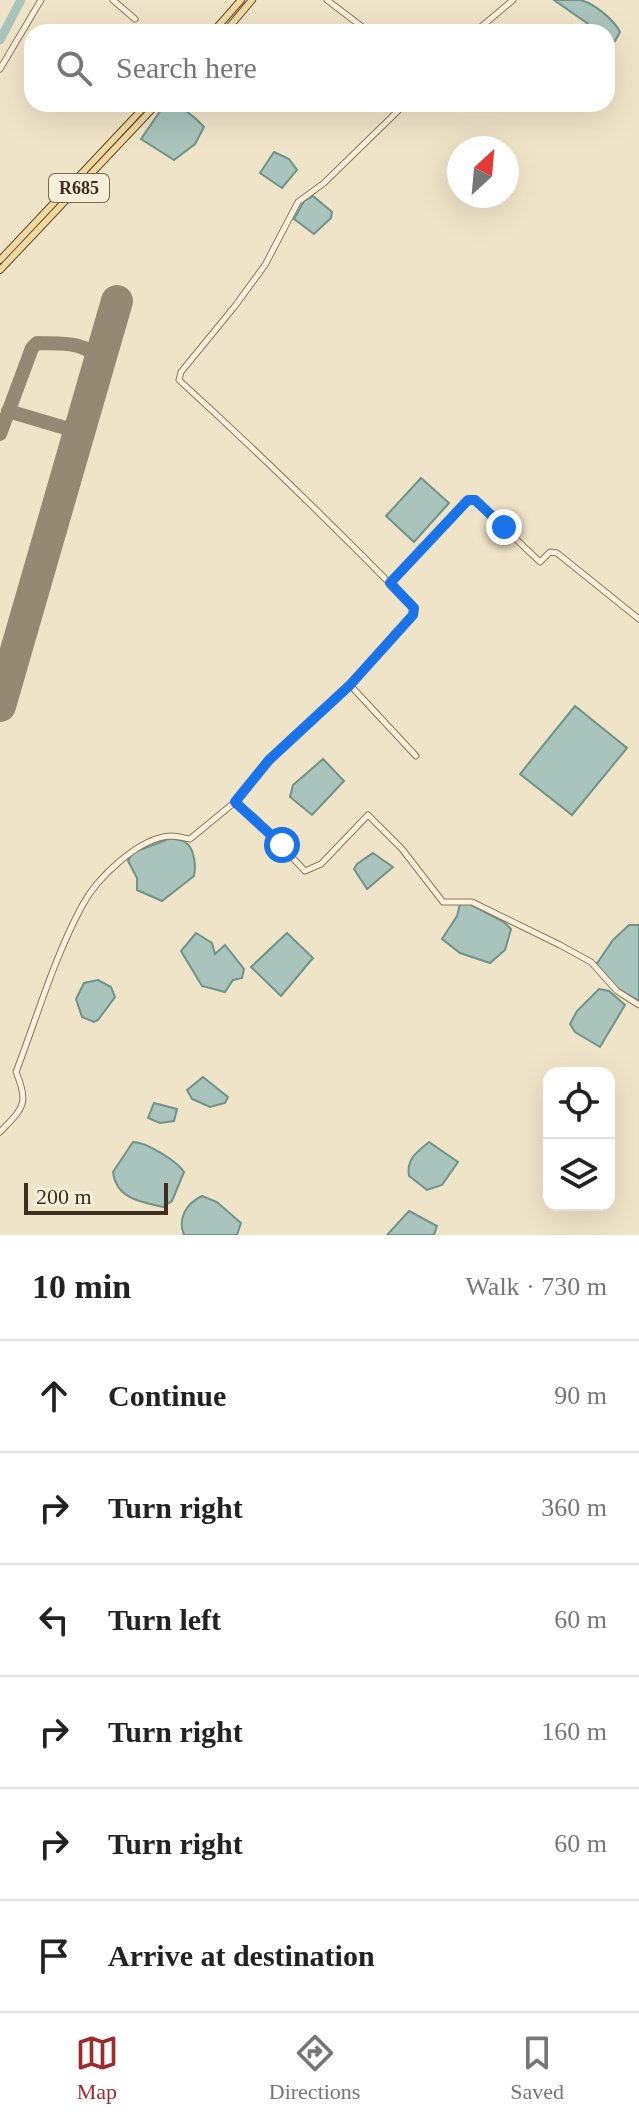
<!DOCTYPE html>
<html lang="en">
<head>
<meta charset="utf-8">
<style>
	:root { --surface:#fff; --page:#f2f2f2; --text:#222; --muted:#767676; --line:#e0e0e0; --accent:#9e2a2b }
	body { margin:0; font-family:Georgia,serif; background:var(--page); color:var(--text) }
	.controls { position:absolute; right:24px; bottom:24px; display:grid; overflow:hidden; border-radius:16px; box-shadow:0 8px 32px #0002 }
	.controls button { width:72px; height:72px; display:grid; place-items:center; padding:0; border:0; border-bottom:2px solid var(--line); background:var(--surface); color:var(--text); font:40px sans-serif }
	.compass { position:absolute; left:447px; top:136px; width:72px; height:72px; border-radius:50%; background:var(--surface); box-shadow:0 8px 32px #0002; rotate:26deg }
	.scale { position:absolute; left:24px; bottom:20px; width:144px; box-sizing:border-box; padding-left:8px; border:4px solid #3d2e20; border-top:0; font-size:22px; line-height:28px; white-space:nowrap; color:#3d2e20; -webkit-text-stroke:6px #f7eed8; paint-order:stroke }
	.stop { position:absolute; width:24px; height:24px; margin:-18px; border:6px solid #1a73e8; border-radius:50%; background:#fff }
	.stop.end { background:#1a73e8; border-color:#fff; box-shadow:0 2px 8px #0008 }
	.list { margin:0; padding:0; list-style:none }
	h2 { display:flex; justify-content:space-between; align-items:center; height:104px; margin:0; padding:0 32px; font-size:34px }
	h2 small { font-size:26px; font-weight:400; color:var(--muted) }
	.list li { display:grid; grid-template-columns:52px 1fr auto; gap:24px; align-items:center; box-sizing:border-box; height:112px; padding:0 32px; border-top:2px solid var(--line) }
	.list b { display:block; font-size:30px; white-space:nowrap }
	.list em { font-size:26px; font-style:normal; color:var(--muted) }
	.icon { flex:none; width:44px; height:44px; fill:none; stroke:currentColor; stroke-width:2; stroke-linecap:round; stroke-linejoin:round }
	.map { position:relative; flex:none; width:639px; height:1235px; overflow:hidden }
	.search { position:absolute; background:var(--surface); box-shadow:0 8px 32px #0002; left:24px; right:24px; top:24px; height:88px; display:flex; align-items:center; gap:20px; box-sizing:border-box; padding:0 28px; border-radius:24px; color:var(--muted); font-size:30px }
	.sheet { height:776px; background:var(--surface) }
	nav { display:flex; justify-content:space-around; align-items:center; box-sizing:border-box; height:112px; border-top:2px solid var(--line); background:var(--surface); font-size:22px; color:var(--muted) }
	nav a { display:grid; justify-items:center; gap:4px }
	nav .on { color:var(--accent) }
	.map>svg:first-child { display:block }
	.water { fill:#a9c4bc; stroke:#6f938a; stroke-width:2 }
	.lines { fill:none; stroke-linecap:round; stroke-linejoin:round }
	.river { stroke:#a9c4bc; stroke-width:9 }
	.taxiway { stroke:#968974; stroke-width:14 }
	.runway { stroke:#968974; stroke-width:32 }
	.minor-casing { stroke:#8d765c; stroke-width:7 }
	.major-casing { stroke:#5b4430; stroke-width:8 }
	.minor { stroke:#faf1dc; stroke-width:5 }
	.major { stroke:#f3d9a0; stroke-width:6 }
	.route { stroke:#1a73e8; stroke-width:10 }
	.labels { text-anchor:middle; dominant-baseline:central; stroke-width:6; stroke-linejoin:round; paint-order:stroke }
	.shield { fill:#f7eed8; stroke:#756857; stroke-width:2 }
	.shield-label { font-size:18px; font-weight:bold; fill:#3d2e20 }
</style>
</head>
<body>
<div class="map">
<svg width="639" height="1235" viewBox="0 0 639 1235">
	<rect width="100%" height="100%" fill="#f0e4c8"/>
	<g class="water">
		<path d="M554,0C562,0 572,0 580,0C594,3 614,20 620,32L615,41L607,35V32L594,28Z"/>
		<path d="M165,104C181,104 194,116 204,127L195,144L174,160L141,139Z"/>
		<path d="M274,152L289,159L297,170L282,188L260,173Z"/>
		<path d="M313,196L332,212L331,218L314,234L294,219L304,201Z"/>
		<path d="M421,478L449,503L414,542L386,516Z"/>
		<path d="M575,706L627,748L572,815L520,774Z"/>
		<path d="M323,759L344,781L312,815L290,797L293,785Z"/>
		<path d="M171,838C176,840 181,839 185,842C195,848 196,867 194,876L162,901L137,890V878L128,861L132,853Z"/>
		<path d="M373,853L393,867L367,889L354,869L357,864Z"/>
		<path d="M468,903L504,922L511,929L505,950L490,963L460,953L442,939L457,916L460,904Z"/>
		<path d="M629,925H639V1001L618,989L596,965L613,940Z"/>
		<path d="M196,933L212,943L215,954L225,945L244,969L242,978L233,980L225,992L202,986L181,951Z"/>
		<path d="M287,933L313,958L281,996L251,967Z"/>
		<path d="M98,980L111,987L115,997L98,1020L94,1022L82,1017L76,999L84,983Z"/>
		<path d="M599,989L609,991L625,1005L600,1047L575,1032L570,1024L577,1011Z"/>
		<path d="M203,1077L228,1097L225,1103L210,1107L192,1099L187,1090Z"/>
		<path d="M154,1103L177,1109L174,1121L160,1123L148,1118Z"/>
		<path d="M133,1142C146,1142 177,1161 184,1172L172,1201L163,1207C141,1202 116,1199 113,1172Z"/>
		<path d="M429,1142L458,1162L442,1185L427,1190L409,1176C406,1159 417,1152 429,1142Z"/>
		<path d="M202,1196L217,1202L241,1223L237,1235H184C177,1218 187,1203 202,1196Z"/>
		<path d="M409,1211L437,1226L434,1235H387Z"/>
	</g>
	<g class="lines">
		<path class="river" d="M0,40L21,0"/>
		<g class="taxiway">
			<path d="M8,411L79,432"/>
			<path d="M0,434L32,348L37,343C60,344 85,340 100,361"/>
		</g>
		<path class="runway" d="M0,706L117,301"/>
		<defs>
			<g id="minor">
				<path d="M113,0L135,19"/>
				<path d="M327,0L369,32"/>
				<path d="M475,32L513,0"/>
				<path d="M0,69L41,0"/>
				<path d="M390,583L468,500H475L540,562L550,552L557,553L639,619"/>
				<path d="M350,685L416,756"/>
				<path d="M235,802L254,817L305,871L321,864L368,815L402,849L443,902H472L560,945L591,962L617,991L639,1005"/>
				<path d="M0,1132C22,1109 30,1105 16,1072C37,1017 54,958 82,906C96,879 139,837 171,836C177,836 184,838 190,839L235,802L269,760L350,685L413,615L414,608C338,530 260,454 179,380L181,372L235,306L265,265L298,202L324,183L405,104"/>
			</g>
			<g id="major">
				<path d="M213,32L241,0"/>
				<path d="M225,32L252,0"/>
				<path d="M0,260L147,104"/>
				<path d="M0,270L157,104"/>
			</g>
		</defs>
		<use href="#minor" class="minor-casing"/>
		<use href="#major" class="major-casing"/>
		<use href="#minor" class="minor"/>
		<use href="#major" class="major"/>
	</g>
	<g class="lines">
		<path class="route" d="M282,845L235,802L269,760L350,685L413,615L414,608L390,583L468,500H475L504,527"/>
	</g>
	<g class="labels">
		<rect class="shield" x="49" y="174" width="60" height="28" rx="6"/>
		<g class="shield-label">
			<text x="79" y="188">R685</text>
		</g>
	</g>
</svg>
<div class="controls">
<button><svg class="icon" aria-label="locate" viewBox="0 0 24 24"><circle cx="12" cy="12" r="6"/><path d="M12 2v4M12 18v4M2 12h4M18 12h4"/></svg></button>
<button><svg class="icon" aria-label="layers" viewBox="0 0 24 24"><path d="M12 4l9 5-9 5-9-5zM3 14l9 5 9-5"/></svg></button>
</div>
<svg class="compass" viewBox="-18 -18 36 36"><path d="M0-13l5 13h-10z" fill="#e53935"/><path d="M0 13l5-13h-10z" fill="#767676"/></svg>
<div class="scale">200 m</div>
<div class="stop" style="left:282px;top:845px"></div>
<div class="stop end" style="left:504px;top:527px"></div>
<div class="search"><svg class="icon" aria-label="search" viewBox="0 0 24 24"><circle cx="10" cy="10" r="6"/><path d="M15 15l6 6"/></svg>Search here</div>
</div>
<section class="sheet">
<h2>10 min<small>Walk · 730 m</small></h2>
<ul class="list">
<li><svg class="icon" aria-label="ahead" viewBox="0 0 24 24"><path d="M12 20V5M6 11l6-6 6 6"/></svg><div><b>Continue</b></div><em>90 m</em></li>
<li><svg class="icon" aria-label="right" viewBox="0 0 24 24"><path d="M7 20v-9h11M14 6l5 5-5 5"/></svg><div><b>Turn right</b></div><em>360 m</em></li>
<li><svg class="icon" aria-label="left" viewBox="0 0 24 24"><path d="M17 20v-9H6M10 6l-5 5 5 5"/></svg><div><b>Turn left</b></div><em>60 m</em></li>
<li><svg class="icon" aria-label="right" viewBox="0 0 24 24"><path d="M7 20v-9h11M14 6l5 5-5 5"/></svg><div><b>Turn right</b></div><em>160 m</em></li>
<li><svg class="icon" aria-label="right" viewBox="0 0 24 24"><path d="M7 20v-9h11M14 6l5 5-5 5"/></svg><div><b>Turn right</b></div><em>60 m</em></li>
<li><svg class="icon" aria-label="arrive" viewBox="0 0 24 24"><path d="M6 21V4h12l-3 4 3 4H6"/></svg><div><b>Arrive at destination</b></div></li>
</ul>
</section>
<nav>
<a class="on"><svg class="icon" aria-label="map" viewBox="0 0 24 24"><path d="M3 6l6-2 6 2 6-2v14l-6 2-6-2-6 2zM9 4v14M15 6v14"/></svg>Map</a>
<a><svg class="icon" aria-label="directions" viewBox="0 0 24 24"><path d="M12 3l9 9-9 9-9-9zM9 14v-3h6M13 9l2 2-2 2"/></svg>Directions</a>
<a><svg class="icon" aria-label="saved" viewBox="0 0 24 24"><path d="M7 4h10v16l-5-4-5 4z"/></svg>Saved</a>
</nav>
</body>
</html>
